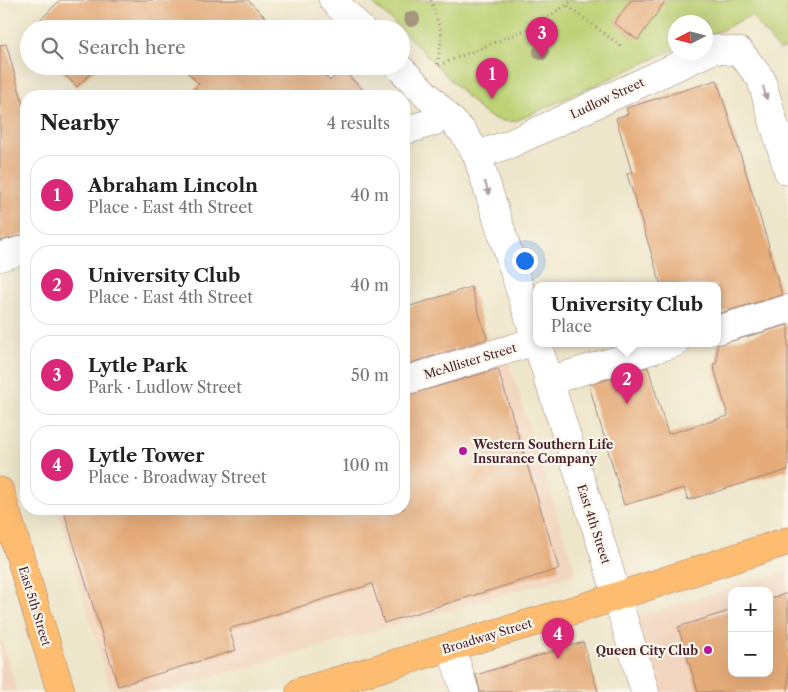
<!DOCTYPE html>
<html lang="en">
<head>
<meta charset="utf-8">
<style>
	:root { --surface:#fff; --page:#f2f2f2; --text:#222; --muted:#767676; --line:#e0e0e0; --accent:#db2777 }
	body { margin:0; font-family:"Libre Caslon Text",serif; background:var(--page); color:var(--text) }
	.controls { position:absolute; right:15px; bottom:15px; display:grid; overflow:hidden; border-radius:10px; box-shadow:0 5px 20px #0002 }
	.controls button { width:45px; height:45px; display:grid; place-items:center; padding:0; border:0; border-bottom:1px solid var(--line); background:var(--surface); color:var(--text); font:25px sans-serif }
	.compass { position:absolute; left:668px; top:15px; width:45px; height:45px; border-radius:50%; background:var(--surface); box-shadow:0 5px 20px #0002; rotate:264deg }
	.you { position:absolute; left:524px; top:260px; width:18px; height:18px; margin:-12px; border:4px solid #fff; border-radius:50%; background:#1a73e8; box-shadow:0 0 0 8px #1a73e833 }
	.badge { display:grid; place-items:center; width:32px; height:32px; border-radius:50%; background:var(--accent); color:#fff; font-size:16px; font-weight:700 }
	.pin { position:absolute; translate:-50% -41px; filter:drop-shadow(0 1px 2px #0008) }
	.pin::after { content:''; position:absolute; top:26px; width:18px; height:15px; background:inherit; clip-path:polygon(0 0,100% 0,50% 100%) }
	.popup { position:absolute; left:533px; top:282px; width:188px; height:65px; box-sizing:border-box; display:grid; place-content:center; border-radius:10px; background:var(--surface); filter:drop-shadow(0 1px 4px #0005); font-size:16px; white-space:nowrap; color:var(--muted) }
	.popup b { font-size:19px; color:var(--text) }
	.popup::after { content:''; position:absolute; left:50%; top:100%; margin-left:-10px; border:10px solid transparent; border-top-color:var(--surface) }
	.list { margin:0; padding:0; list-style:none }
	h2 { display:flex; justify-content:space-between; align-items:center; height:65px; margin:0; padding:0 20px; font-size:21px }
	h2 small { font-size:16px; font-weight:400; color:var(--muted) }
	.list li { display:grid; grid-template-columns:32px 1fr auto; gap:15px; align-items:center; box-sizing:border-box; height:80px; margin:0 10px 10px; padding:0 10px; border:1px solid var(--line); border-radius:20px }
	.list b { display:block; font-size:19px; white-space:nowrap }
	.list p { margin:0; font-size:16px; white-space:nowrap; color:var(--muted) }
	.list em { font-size:16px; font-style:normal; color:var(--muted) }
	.icon { flex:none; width:28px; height:28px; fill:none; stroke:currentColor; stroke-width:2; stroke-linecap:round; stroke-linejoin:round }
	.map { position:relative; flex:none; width:788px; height:692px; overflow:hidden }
	.search { position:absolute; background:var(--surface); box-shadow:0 5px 20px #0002; left:20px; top:20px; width:390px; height:55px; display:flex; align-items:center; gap:12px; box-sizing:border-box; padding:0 18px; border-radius:28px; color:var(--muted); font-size:19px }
	.panel { position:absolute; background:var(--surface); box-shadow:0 5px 20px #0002; left:20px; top:90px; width:390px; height:425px; border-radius:20px }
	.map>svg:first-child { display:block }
	.built { fill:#f2d5be; fill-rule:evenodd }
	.green { fill:#bdd174; stroke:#847850 }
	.building { fill:#e5ab79 }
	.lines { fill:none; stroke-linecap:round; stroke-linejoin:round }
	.minor-casing { stroke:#9c827a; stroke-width:29 }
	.major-casing { stroke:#9c827a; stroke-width:29 }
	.path { stroke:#9c827a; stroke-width:3; stroke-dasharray:1 4; stroke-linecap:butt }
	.minor { stroke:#fff; stroke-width:28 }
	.major { stroke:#fdbc6f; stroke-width:28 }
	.tree { fill:#a6967f }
	.oneway { fill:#ae9aa0 }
	.poi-dot { fill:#b5179e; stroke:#fbf7ec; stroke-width:2 }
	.labels { text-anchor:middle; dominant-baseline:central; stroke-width:4.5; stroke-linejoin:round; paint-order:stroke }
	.street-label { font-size:12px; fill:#4a1f2b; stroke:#fbf7ec }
	.poi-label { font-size:12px; font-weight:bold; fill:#4a1f2b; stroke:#fbf7ec; text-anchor:start }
</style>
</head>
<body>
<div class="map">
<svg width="788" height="692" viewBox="0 0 788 692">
	<rect width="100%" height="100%" fill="#fbf7ec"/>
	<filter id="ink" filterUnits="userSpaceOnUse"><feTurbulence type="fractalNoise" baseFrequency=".02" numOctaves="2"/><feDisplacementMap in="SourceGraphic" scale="10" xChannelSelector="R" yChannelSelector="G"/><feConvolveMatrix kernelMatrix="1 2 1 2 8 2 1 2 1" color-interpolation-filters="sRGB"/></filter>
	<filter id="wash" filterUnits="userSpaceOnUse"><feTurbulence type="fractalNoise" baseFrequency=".0096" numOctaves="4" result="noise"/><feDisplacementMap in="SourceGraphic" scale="20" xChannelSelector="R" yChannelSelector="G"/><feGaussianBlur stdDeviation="1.12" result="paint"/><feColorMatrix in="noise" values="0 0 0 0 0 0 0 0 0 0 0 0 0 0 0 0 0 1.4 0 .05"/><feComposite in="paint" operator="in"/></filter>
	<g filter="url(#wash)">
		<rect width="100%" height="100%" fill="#eee6ca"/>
		<g class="built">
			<path d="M500,335L576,574L160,692H111L57,509H404V364Z"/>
			<path d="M788,571V692H654L631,619ZM732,591H769V673H732Z"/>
			<path d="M0,635L17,692H0Z"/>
		</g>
		<path class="green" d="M369,0H788V48L779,50L751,15L706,38V22H676L675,49L516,121C501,123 493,119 481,111L401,29Z"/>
		<g id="blocks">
			<g class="building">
				<path d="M60,0H248L277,29H142L139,25L136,29H31Z"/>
				<path d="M631,0H666L638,40L614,23Z"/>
				<path d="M6,44L26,114V234L0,241V45Z"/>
				<path d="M56,66H98L77,87Z"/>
				<path d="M181,66H315L330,81L342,70L370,96H187L199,84Z"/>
				<path d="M717,80L769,246L768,247L782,295L717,314V285H661L627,174L632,173L616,118L628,114L626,108Z"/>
				<path d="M471,287L487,339L404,365V308Z"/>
				<path d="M788,325V470L688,500L684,488L624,505L589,385L648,367L668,434L728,416L713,364L717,363V345Z"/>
				<path d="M498,369L559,569L384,623L372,584L229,629L236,650L118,686L63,509H404V396Z"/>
				<path d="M788,593V692H698L678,627L732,610V673H769V599Z"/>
				<path d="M583,642L598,692H480L476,675Z"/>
			</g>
		</g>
	</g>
	<g filter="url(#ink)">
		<use href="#blocks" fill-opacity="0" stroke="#9c827a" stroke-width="1"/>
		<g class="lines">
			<defs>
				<g id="minor">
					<path d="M333,0L361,29"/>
					<path d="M398,66L463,132L477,155L606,559L645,692"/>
					<path d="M404,131L433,122L444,113"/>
					<path d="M477,155L510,144L714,49L740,52L761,79L788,171"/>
					<path d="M0,257L26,249"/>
					<path d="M717,330L788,309"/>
					<path d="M404,381L536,341"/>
					<path d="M548,381L675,343"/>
					<path d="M451,647L465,692"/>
				</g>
				<g id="major">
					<path d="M0,491L61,692"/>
					<path d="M300,692L581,608L788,541"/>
				</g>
			</defs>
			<use href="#minor" class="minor-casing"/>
			<use href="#major" class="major-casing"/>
			<g class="path">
				<path d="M431,0L442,36L437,66L530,28L574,0"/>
				<path d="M568,6L622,47"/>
			</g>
			<use href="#minor" class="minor"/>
			<use href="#major" class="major"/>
		</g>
		<g class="tree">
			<circle cx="412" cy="19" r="8"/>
			<circle cx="541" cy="52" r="8"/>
		</g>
		<defs><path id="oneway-solid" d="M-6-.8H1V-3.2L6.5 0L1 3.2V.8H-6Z" transform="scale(1.25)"/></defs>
		<g class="oneway">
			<use href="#oneway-solid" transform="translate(765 93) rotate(74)"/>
			<use href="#oneway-solid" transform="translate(487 188) rotate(72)"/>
		</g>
	</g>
	<g class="poi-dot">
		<circle cx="463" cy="451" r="5"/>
		<circle cx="708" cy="650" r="5"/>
	</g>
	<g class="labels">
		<g class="street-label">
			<text transform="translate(607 98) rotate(-25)">Ludlow Street</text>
			<text transform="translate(470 361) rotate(-17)">McAllister Street</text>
			<text transform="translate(594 524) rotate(72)">East 4th Street</text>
			<text transform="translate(35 606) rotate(73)">East 5th Street</text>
			<text transform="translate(487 636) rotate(-17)">Broadway Street</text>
		</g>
		<g class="poi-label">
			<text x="473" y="444">Western Southern Life<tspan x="473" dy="14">Insurance Company</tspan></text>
			<text x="698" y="650" text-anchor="end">Queen City Club</text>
		</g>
	</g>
</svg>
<div class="controls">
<button>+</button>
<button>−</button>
</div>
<svg class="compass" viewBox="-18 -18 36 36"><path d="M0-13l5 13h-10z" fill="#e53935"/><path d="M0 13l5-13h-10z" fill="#767676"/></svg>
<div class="you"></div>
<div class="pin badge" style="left:492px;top:99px">1</div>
<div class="pin badge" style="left:627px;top:404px">2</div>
<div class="popup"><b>University Club</b>Place</div>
<div class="pin badge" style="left:542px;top:58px">3</div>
<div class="pin badge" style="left:558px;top:659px">4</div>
<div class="search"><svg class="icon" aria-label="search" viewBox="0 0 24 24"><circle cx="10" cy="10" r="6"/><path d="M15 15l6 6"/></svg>Search here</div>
<section class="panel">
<h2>Nearby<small>4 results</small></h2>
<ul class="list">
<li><span class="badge">1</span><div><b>Abraham Lincoln</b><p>Place · East 4th Street</p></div><em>40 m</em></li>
<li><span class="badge">2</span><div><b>University Club</b><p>Place · East 4th Street</p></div><em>40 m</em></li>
<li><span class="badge">3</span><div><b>Lytle Park</b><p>Park · Ludlow Street</p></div><em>50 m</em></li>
<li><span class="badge">4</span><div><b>Lytle Tower</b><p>Place · Broadway Street</p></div><em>100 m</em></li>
</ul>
</section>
</div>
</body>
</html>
